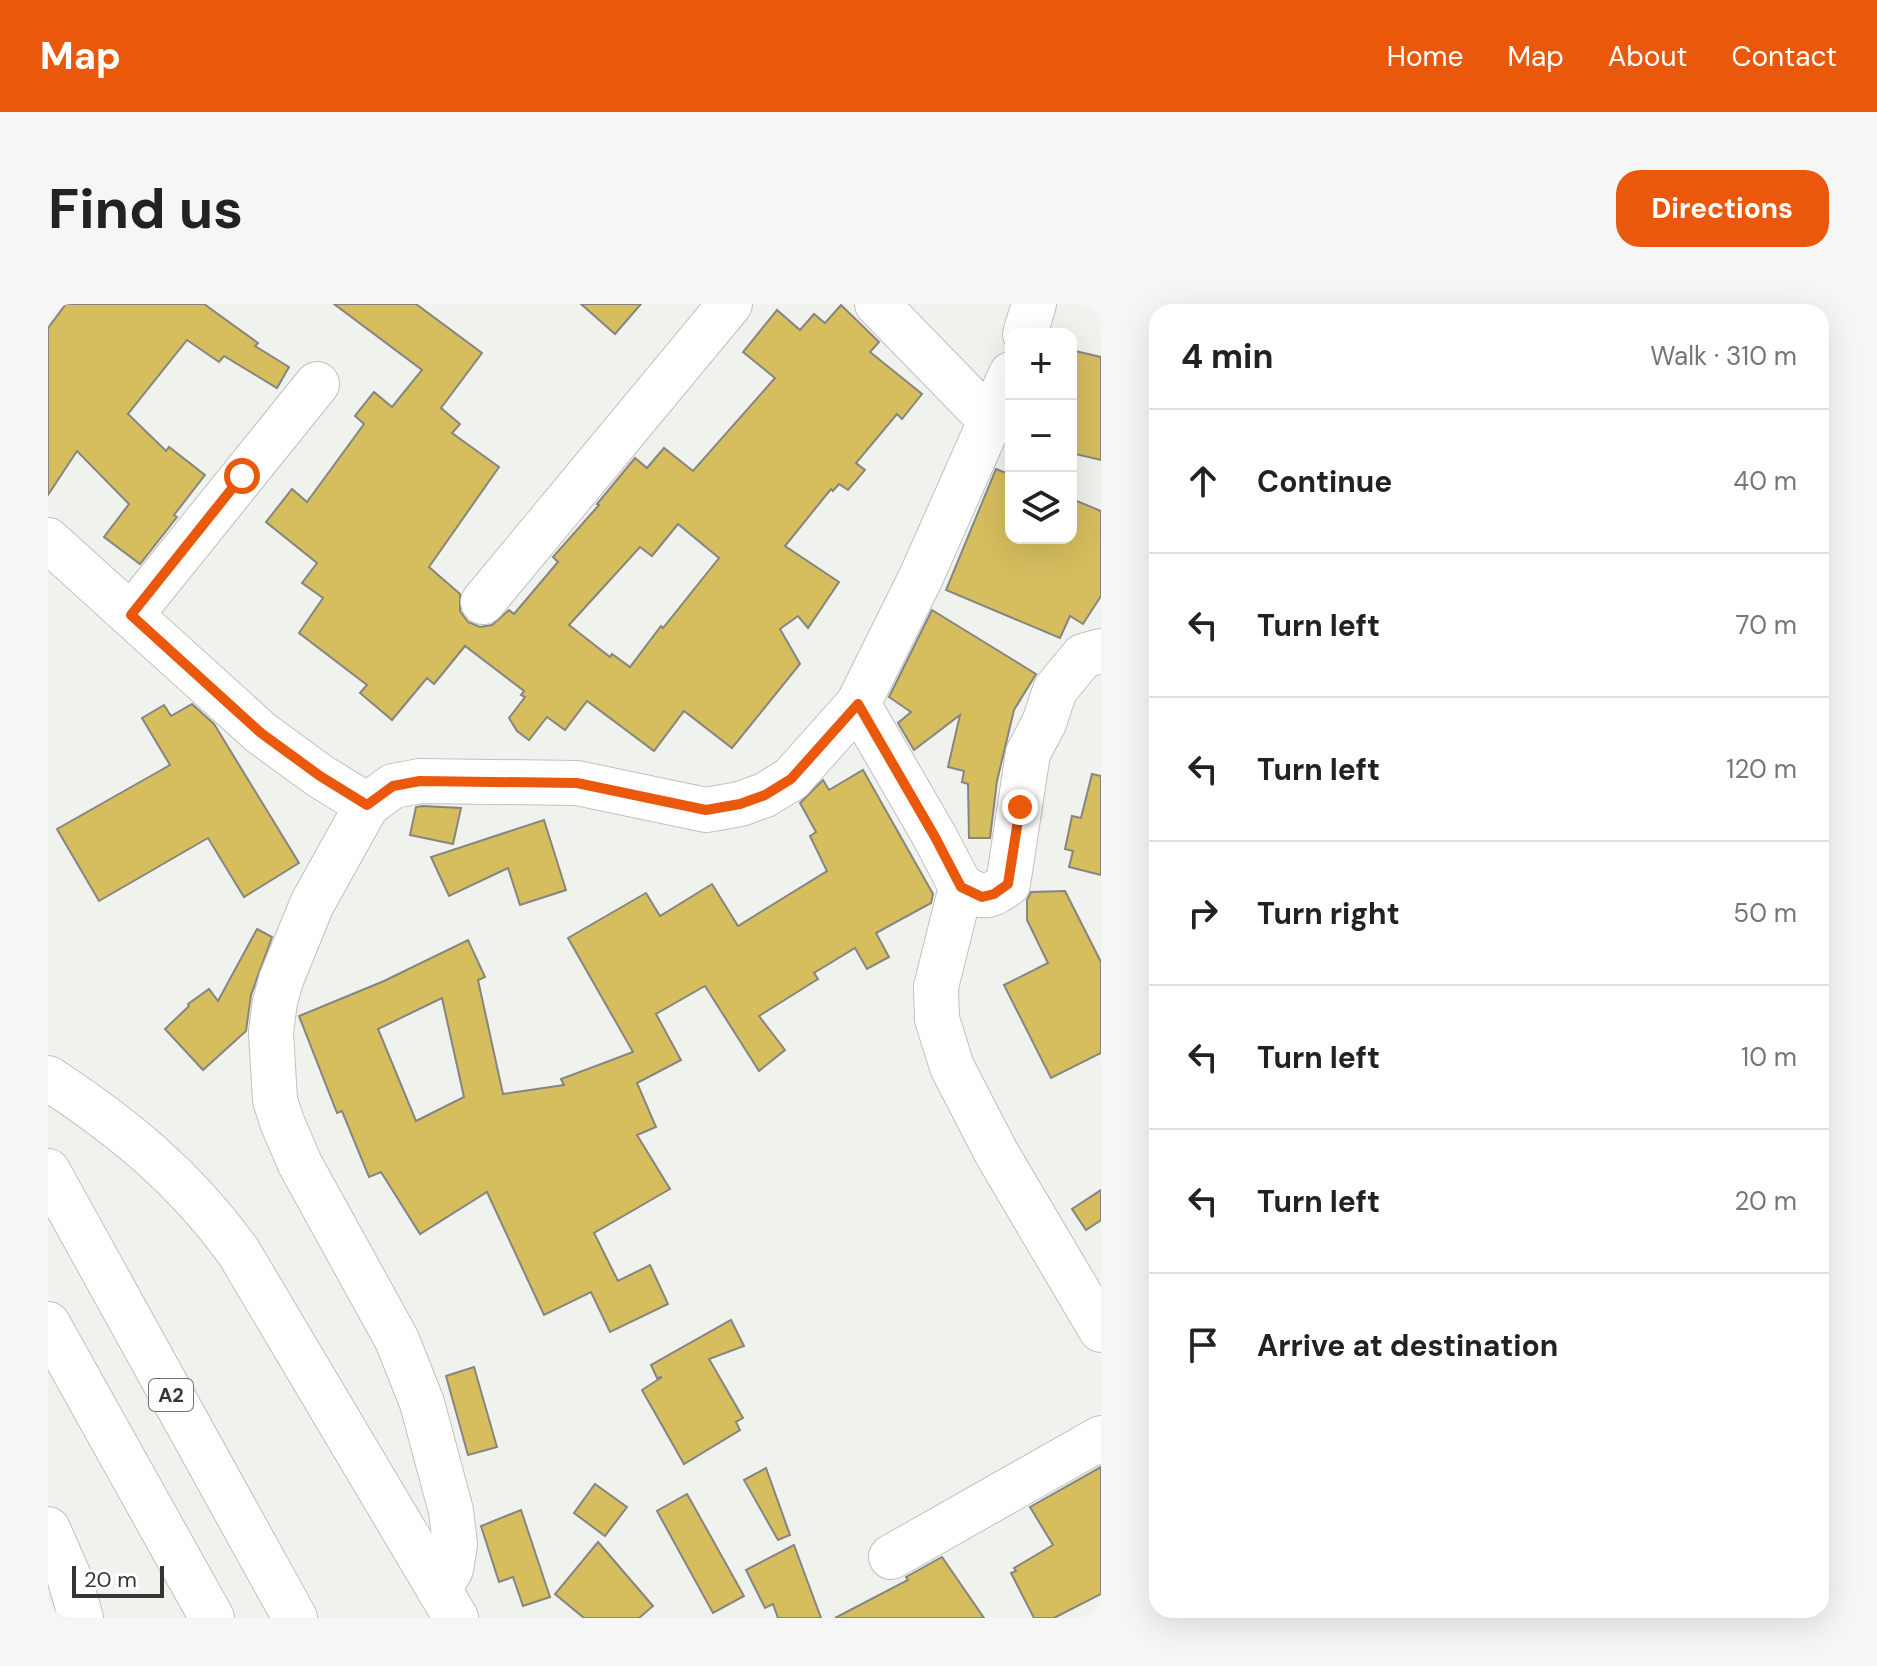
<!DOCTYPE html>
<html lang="en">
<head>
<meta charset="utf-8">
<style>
	:root { --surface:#fff; --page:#f6f6f6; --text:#222; --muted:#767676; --line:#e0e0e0; --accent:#ea580c }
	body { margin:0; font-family:"DM Sans",sans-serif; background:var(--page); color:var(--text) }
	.controls { position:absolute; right:24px; top:24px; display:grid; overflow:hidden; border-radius:16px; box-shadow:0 8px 32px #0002 }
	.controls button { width:72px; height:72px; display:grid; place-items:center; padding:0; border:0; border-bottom:2px solid var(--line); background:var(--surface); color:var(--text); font:40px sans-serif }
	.scale { position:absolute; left:24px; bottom:20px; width:92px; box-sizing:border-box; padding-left:8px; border:4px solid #353634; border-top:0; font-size:22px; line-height:28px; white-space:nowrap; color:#353634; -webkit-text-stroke:6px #fefffc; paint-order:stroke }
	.stop { position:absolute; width:24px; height:24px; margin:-18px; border:6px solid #ea580c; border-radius:50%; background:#fff }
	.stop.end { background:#ea580c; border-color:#fff; box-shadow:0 2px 8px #0008 }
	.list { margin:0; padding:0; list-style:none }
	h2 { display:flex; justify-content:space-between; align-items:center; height:104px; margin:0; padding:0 32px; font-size:34px }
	h2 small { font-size:26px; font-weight:400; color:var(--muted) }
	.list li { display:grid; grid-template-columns:52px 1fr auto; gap:24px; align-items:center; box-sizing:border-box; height:144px; padding:0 32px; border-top:2px solid var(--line) }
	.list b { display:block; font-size:30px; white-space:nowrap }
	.list em { font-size:26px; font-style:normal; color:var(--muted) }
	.icon { flex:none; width:44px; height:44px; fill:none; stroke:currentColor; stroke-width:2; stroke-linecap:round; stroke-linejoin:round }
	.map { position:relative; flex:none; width:1053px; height:1314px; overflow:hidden; border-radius:24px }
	header { display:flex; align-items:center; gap:48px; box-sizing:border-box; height:112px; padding:0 40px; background:var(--accent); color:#fff }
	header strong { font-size:38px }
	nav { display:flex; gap:44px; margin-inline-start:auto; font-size:28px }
	.intro { display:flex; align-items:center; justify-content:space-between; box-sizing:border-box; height:192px; padding:0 48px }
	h1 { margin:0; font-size:56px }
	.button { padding:20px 36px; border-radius:24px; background:var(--accent); color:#fff; font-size:28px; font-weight:700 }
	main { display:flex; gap:48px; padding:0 48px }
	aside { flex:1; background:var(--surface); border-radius:24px; box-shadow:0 8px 32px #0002 }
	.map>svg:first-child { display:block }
	.building { fill:#d6bd5e; stroke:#878580; stroke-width:2; fill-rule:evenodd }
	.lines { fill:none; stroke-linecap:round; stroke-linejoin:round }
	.minor-casing { stroke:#c0c2bd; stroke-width:46 }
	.highway-casing { stroke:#c0c2bd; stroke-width:46 }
	.minor { stroke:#fff; stroke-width:44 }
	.highway { stroke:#fff; stroke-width:44 }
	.route { stroke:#ea580c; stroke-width:10 }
	.labels { text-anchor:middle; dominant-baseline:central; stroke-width:6; stroke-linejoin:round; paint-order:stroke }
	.shield { fill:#fefffc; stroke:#717270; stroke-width:2 }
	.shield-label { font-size:20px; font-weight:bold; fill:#353634 }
</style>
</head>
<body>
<header>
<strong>Map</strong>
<nav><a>Home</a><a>Map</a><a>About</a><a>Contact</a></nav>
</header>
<div class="intro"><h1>Find us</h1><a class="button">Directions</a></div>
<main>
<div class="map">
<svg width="1053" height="1314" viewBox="0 0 1053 1314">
	<rect width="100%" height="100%" fill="#f0f2ed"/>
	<g class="building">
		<path d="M18,0H156L210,39L207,42L241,63L229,84L176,52L171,58L139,36L80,110L118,147L121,143L157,171L126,211L129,213L92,260L56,233L81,200L29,147L0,191V24Z"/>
		<path d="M286,0H368L434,49L393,104L412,120L404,129L451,163L381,263L412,290V307L420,318L432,323L444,321L461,306L466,310L510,258L505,253L551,201L549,200L587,154L599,164L616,144L645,167L727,74L695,48L729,6L752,26L766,10L777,19L793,1L831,38L822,48L874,90L854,115L849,110L808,159L817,166L800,186L791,180L785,187L783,185L737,242L791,278L760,324L750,312L732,325L752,360L684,444L636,407L606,447L539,397L517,426L499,413L481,436L469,427L461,414L477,393L473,391L476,387L417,342L386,380L379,374L344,416L312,389L319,381L251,329L275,294L254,279L269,259L218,218L244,185L259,198L316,120L307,112L326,88L344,103L374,66ZM630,220L671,254L615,324L613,322L582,363L564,350L562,353L521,321L592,243L604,252Z"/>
		<path d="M533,0H593L567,30Z"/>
		<path d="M1023,46L1053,53V156L1023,149Z"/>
		<path d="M948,165L963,171V234H1023V211L1029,197L1053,207V292L1035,320L1022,312L1012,334L898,286Z"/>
		<path d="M884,306L988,370L966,406L949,477L942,534H921L920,480L914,478L916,467L900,463L912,411L866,446L850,419L863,408L841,393Z"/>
		<path d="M144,400L166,420L251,559L196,593L160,534L51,597L9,525L122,461L94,414L116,401L123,412Z"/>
		<path d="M815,466L885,590L883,599L828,629L841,653L819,665L807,644L766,669L770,675L711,712L737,746L711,767L657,682L608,710L633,756L589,779L608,823L589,831L622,885L546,929L570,977L602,961L620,1000L562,1028L543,988L496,1011L439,888L372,930L333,868L321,873L294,807L289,809L251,712L336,677L420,636L437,673L430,676L455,790L516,781L513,775L585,748L520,634L598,589L612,612L664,580L690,622L779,567L762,532L768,528L752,499L775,476L781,486ZM394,694L416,793L368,817L330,725Z"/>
		<path d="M1044,470L1053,472V571L1021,563L1025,547L1017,545L1024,512L1033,514Z"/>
		<path d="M374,502L413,504L405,540L362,531L368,503Z"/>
		<path d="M496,516L518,586L472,601L460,564L401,592L383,553Z"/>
		<path d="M1017,587L1053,658V749L1003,774L956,681L1000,659L979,616V596L983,588Z"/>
		<path d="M209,625L224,633L203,691L198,727L155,766L117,725L141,702L140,700L161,685L170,697Z"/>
		<path d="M1053,886V916L1038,926L1024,905Z"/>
		<path d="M683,1016L696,1042L661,1055L695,1114L688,1118L692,1126L636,1160L594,1086L614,1073L609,1074L603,1061Z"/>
		<path d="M426,1063L449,1143L420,1151L398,1072Z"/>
		<path d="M1053,1163V1290L1006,1314H986L963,1269L968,1267L966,1264L1005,1241L982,1203Z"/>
		<path d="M718,1164L742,1231L730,1236L696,1176Z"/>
		<path d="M547,1180L579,1203L557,1232L526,1209Z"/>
		<path d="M639,1190L696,1292L665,1309L609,1207Z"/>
		<path d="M473,1206L502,1293L475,1302L465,1273L451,1278L433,1222Z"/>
		<path d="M550,1238L605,1302L591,1314H536L507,1290Z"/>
		<path d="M746,1241L773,1314H730L725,1300L717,1304L698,1266Z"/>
		<path d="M894,1253L936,1314H787L860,1276L858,1273Z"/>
	</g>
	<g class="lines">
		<defs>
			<g id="minor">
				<path d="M829,0L941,115"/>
				<path d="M977,30L986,0"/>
				<path d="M0,236L213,429L272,472L319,501"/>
				<path d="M435,298L682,0"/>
				<path d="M83,311L269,80"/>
				<path d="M810,400L887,533L913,583L888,683L889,715L904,763L949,850L1053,1026"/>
				<path d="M913,583C936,594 939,595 960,580L980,449L996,419L1007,386L1035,352L1053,347"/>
				<path d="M0,1225L21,1273L33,1314"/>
				<path d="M843,1253L1053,1134"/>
				<path d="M391,1286L403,1265L407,1240L403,1207L374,1099L349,1036L252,860L234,818L227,796L223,728L227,698L233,676L264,600L319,501L345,482L372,477L529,479L658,506L692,500L717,491L743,475L810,400L873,273L963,70"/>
			</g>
			<g id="highway">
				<path d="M0,774C76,824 136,873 190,947L408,1314"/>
				<path d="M0,867L247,1314"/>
				<path d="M0,1020L164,1314"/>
			</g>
		</defs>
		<use href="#minor" class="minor-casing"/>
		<use href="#highway" class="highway-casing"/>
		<use href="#minor" class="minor"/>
		<use href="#highway" class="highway"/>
	</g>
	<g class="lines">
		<path class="route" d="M194,172L83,311L213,429L272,472L319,501L345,482L372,477L529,479L658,506L692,500L717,491L743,475L810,400L887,533L913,583L934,593L946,590L960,580L972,503"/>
	</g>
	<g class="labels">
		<rect class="shield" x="101" y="1075" width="44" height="32" rx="6"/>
		<g class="shield-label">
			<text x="123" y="1091">A2</text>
		</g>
	</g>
</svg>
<div class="controls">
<button>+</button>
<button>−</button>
<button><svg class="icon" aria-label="layers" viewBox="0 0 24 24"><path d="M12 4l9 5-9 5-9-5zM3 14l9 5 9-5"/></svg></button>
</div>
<div class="scale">20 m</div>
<div class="stop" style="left:194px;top:172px"></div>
<div class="stop end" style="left:972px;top:503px"></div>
</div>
<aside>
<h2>4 min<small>Walk · 310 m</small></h2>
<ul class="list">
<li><svg class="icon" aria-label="ahead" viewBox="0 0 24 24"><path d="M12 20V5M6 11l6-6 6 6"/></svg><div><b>Continue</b></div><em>40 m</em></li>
<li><svg class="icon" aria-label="left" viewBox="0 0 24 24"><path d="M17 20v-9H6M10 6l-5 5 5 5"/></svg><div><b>Turn left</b></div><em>70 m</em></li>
<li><svg class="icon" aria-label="left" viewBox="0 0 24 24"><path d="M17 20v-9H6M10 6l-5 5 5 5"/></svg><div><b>Turn left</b></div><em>120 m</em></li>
<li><svg class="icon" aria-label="right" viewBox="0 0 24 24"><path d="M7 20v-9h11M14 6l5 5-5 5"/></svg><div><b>Turn right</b></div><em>50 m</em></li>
<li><svg class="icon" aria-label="left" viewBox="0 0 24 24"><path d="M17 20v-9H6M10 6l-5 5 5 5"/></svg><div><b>Turn left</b></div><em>10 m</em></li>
<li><svg class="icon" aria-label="left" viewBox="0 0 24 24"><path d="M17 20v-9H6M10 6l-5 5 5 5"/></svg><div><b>Turn left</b></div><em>20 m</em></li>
<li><svg class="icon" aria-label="arrive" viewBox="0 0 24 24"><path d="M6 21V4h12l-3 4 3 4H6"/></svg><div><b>Arrive at destination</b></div></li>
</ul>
</aside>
</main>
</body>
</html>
